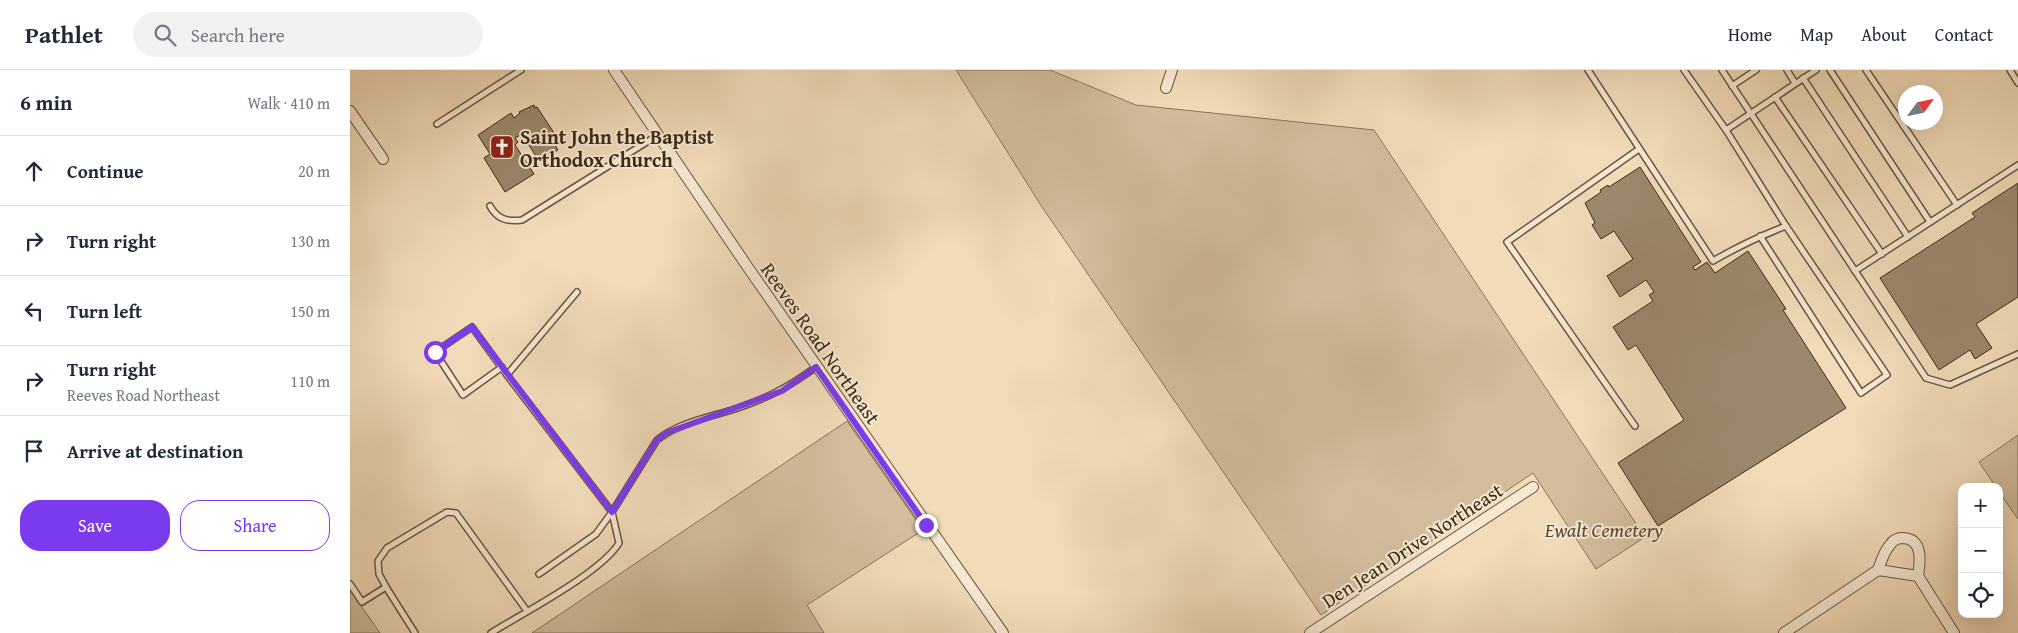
<!DOCTYPE html>
<html lang="en">
<head>
<meta charset="utf-8">
<style>
	:root { --surface:#fff; --page:#f2f2f3; --text:#1f2937; --muted:#747a83; --line:#e0e1e3; --accent:#7c3aed }
	body { margin:0; font-family:"Gentium Book Plus",serif; background:var(--page); color:var(--text) }
	.controls { position:absolute; right:15px; bottom:15px; display:grid; overflow:hidden; border-radius:10px; box-shadow:0 5px 20px #0002 }
	.controls button { width:45px; height:45px; display:grid; place-items:center; padding:0; border:0; border-bottom:1px solid var(--line); background:var(--surface); color:var(--text); font:25px sans-serif }
	.compass { position:absolute; left:1548px; top:15px; width:45px; height:45px; border-radius:50%; background:var(--surface); box-shadow:0 5px 20px #0002; rotate:57deg }
	.stop { position:absolute; width:15px; height:15px; margin:-11px; border:4px solid #7c3aed; border-radius:50%; background:#fff }
	.stop.end { background:#7c3aed; border-color:#fff; box-shadow:0 1px 5px #0008 }
	.list { margin:0; padding:0; list-style:none }
	h2 { display:flex; justify-content:space-between; align-items:center; height:65px; margin:0; padding:0 20px; font-size:21px }
	h2 small { font-size:16px; font-weight:400; color:var(--muted) }
	.list li { display:grid; grid-template-columns:32px 1fr auto; gap:15px; align-items:center; box-sizing:border-box; height:70px; padding:0 20px; border-top:1px solid var(--line) }
	.list b { display:block; font-size:19px; white-space:nowrap }
	.list p { margin:0; font-size:16px; white-space:nowrap; color:var(--muted) }
	.list em { font-size:16px; font-style:normal; color:var(--muted) }
	.actions { display:flex; gap:10px; padding:15px 20px }
	.actions a { flex:1; padding:11px 0; border:1px solid var(--accent); border-radius:20px; text-align:center; font-size:18px; color:var(--accent) }
	.actions .main { background:var(--accent); color:#fff }
	.icon { flex:none; width:28px; height:28px; fill:none; stroke:currentColor; stroke-width:2; stroke-linecap:round; stroke-linejoin:round }
	.map { position:relative; flex:none; width:1668px; height:563px; overflow:hidden }
	header { display:flex; align-items:center; gap:30px; box-sizing:border-box; height:70px; padding:0 25px; background:var(--surface); border-bottom:1px solid var(--line) }
	header strong { font-size:24px }
	nav { display:flex; gap:28px; margin-inline-start:auto; font-size:18px }
	.search { width:350px; height:45px; background:var(--page); display:flex; align-items:center; gap:12px; box-sizing:border-box; padding:0 18px; border-radius:28px; color:var(--muted); font-size:19px }
	main { display:flex }
	aside { flex:1; background:var(--surface) }
	.map>svg:first-child { display:block }
	.green { fill:#d3bd9d; stroke:#887459 }
	.building { fill:#9b876a; stroke:#3e2b15 }
	.lines { fill:none; stroke-linecap:round; stroke-linejoin:round }
	.service-casing { stroke:#6b573e; stroke-width:8 }
	.minor-casing { stroke:#6b573e; stroke-width:12 }
	.service { stroke:#f6e8d2; stroke-width:5 }
	.minor { stroke:#f6e8d2; stroke-width:10 }
	.route { stroke:#7c3aed; stroke-width:6 }
	.labels { text-anchor:middle; dominant-baseline:central; stroke-width:4; stroke-linejoin:round; paint-order:stroke }
	.poi-label { font-size:20px; font-weight:bold; fill:#3e2b15; stroke:#f6e8d2; text-anchor:start }
	.street-label { font-size:20px; fill:#3e2b15; stroke:#f6e8d2 }
	.park-label { font-size:20px; font-style:italic; fill:#5c4830; stroke:#f6e8d2 }
</style>
</head>
<body>
<header>
<strong>Pathlet</strong>
<div class="search"><svg class="icon" aria-label="search" viewBox="0 0 24 24"><circle cx="10" cy="10" r="6"/><path d="M15 15l6 6"/></svg>Search here</div>
<nav><a>Home</a><a>Map</a><a>About</a><a>Contact</a></nav>
</header>
<main>
<aside>
<h2>6 min<small>Walk · 410 m</small></h2>
<ul class="list">
<li><svg class="icon" aria-label="ahead" viewBox="0 0 24 24"><path d="M12 20V5M6 11l6-6 6 6"/></svg><div><b>Continue</b></div><em>20 m</em></li>
<li><svg class="icon" aria-label="right" viewBox="0 0 24 24"><path d="M7 20v-9h11M14 6l5 5-5 5"/></svg><div><b>Turn right</b></div><em>130 m</em></li>
<li><svg class="icon" aria-label="left" viewBox="0 0 24 24"><path d="M17 20v-9H6M10 6l-5 5 5 5"/></svg><div><b>Turn left</b></div><em>150 m</em></li>
<li><svg class="icon" aria-label="right" viewBox="0 0 24 24"><path d="M7 20v-9h11M14 6l5 5-5 5"/></svg><div><b>Turn right</b><p>Reeves Road Northeast</p></div><em>110 m</em></li>
<li><svg class="icon" aria-label="arrive" viewBox="0 0 24 24"><path d="M6 21V4h12l-3 4 3 4H6"/></svg><div><b>Arrive at destination</b></div></li>
</ul>
<div class="actions"><a class="main">Save</a><a>Share</a></div>
</aside>
<div class="map">
<svg width="1668" height="563" viewBox="0 0 1668 563">
	<rect width="100%" height="100%" fill="#f1dbb9"/>
	<filter id="stains"><feTurbulence type="fractalNoise" baseFrequency=".004" numOctaves="4"/><feColorMatrix values="0 0 0 0 .2 0 0 0 0 .09 0 0 0 0 .02 0 0 0 .5 -.17"/></filter>
	<radialGradient id="worn" r=".72"><stop offset=".6" stop-color="#630" stop-opacity="0"/><stop offset="1" stop-color="#630" stop-opacity=".3"/></radialGradient>
	<g class="green">
		<path d="M606,0H700L786,35L1024,60L1295,467L1246,499L1183,403L971,545L690,134Z"/>
		<path d="M497,351L573,460L457,535L474,563H182Z"/>
		<path d="M1668,365V449L1649,422V417H1646L1629,392Z"/>
		<path d="M0,520L30,563H0Z"/>
	</g>
	<g class="building">
		<path d="M184,35L185,38L187,37L210,72L205,75L208,80L189,91L172,64L165,68L168,72L165,75L184,104L155,122L134,88L140,84L128,65L161,43L164,48L170,43L169,42Z"/>
		<path d="M1290,97L1351,192L1343,197L1345,200L1357,192L1365,203L1398,181L1436,239L1433,240L1496,338L1308,456L1268,393L1334,350L1286,275L1278,280L1263,257L1303,231L1299,225L1304,222L1296,210L1270,227L1257,206L1283,189L1264,161L1251,169L1242,155L1245,153L1235,133L1251,122L1250,120L1258,115L1259,117Z"/>
		<path d="M1668,113V227L1626,254L1642,278L1625,289L1620,280L1589,300L1530,208L1625,147L1622,143Z"/>
	</g>
	<g class="lines">
		<defs>
			<g id="service">
				<path d="M1238,0L1363,191C1387,177 1410,166 1436,156L1537,305L1511,323L1410,166"/>
				<path d="M1334,0L1376,60L1466,0"/>
				<path d="M1372,0L1576,308L1600,315L1668,284"/>
				<path d="M1437,0L1445,13"/>
				<path d="M1480,0L1580,152"/>
				<path d="M1516,0L1607,135"/>
				<path d="M1660,0L1668,13"/>
				<path d="M1453,8L1558,167"/>
				<path d="M1382,16L1406,0"/>
				<path d="M1425,27L1532,184"/>
				<path d="M87,54L171,0"/>
				<path d="M1376,60L1436,156"/>
				<path d="M140,136C147,149 157,152 172,150L308,65"/>
				<path d="M1505,201L1668,95"/>
				<path d="M152,297L113,325L85,282L122,257L157,305"/>
				<path d="M1285,356L1157,172L1289,79"/>
				<path d="M189,504L246,464L262,442L157,305L227,222"/>
				<path d="M0,514L12,532L36,517L65,563"/>
				<path d="M36,517L29,504L28,491L37,478L97,442L106,443L177,541"/>
				<path d="M141,563C173,543 251,503 269,473L262,442L307,370C329,352 361,347 388,338C420,327 440,316 466,297"/>
			</g>
			<g id="minor">
				<path d="M264,0L399,199L653,563"/>
				<path d="M816,18L822,0"/>
				<path d="M0,41L33,89"/>
				<path d="M1528,500C1531,492 1534,481 1540,475C1543,470 1548,468 1553,468C1574,469 1570,493 1568,506"/>
				<path d="M1568,506L1604,563"/>
				<path d="M960,563L1183,417"/>
				<path d="M1434,563L1528,500L1568,506"/>
			</g>
		</defs>
		<use href="#service" class="service-casing"/>
		<use href="#minor" class="minor-casing"/>
		<use href="#service" class="service"/>
		<use href="#minor" class="minor"/>
	</g>
	<g class="lines">
		<path class="route" d="M85,282L122,257L262,442L307,370L316,363L432,321L466,297L576,455"/>
	</g>
	<defs>
		<symbol id="church-square" viewBox="-11 -11 22 22"><rect x="-9" y="-9" width="18" height="18" rx="4" fill="#8f2418" stroke="#f6e8d2"/><path d="M-1.2-6h2.4v3.5h3.3v2.4h-3.3V6h-2.4V-.1h-3.3v-2.4h3.3Z" fill="#fff"/></symbol>
	</defs>
	<g fill-rule="evenodd">
		<use href="#church-square" x="138" y="63" width="28" height="28"/>
	</g>
	<g class="labels">
		<g class="poi-label">
			<text x="170" y="66">Saint John the Baptist<tspan x="170" dy="23">Orthodox Church</tspan></text>
		</g>
		<g class="street-label">
			<text transform="translate(471 273) rotate(55)">Reeves Road Northeast</text>
			<text transform="translate(1062 475) rotate(-33)">Den Jean Drive Northeast</text>
		</g>
		<g class="park-label">
			<text x="1254" y="459">Ewalt Cemetery</text>
		</g>
	</g>
	<rect width="100%" height="100%" filter="url(#stains)"/>
	<rect width="100%" height="100%" fill="url(#worn)"/>
</svg>
<div class="controls">
<button>+</button>
<button>−</button>
<button><svg class="icon" aria-label="locate" viewBox="0 0 24 24"><circle cx="12" cy="12" r="6"/><path d="M12 2v4M12 18v4M2 12h4M18 12h4"/></svg></button>
</div>
<svg class="compass" viewBox="-18 -18 36 36"><path d="M0-13l5 13h-10z" fill="#e53935"/><path d="M0 13l5-13h-10z" fill="#747a83"/></svg>
<div class="stop" style="left:85px;top:282px"></div>
<div class="stop end" style="left:576px;top:455px"></div>
</div>
</main>
</body>
</html>
